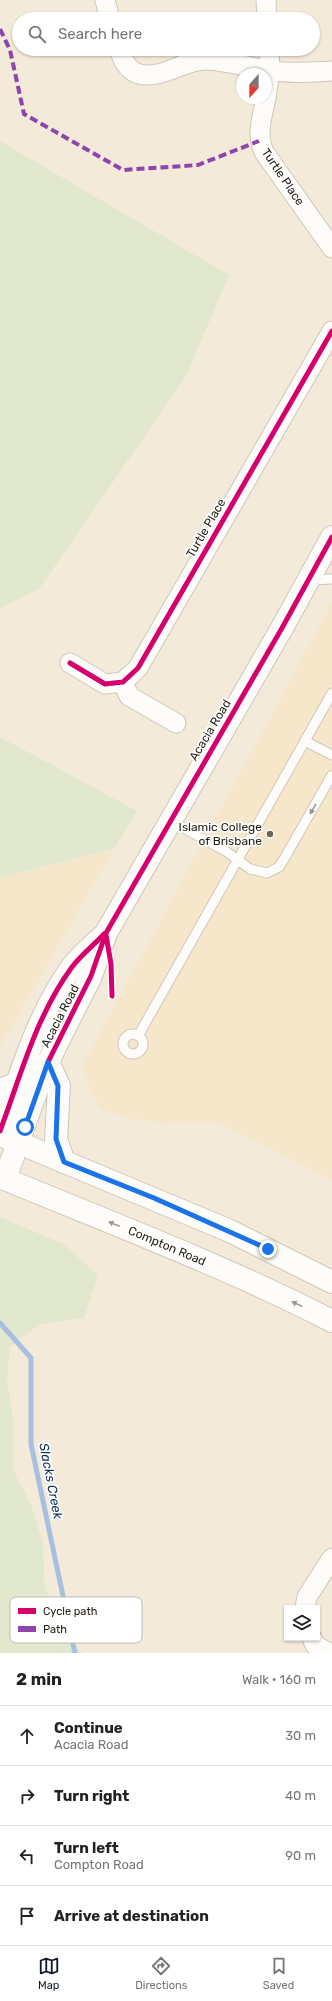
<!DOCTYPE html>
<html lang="en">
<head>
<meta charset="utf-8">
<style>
	:root { --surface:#fff; --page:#f2f2f2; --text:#222; --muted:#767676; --line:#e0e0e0; --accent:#111827 }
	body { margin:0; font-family:Rubik,sans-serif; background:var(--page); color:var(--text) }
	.controls { position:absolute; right:12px; bottom:12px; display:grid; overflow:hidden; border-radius:0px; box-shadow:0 1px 3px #0004 }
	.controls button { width:36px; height:36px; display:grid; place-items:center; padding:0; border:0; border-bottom:1px solid var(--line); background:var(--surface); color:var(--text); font:20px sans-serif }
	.compass { position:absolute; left:236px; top:68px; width:36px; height:36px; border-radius:50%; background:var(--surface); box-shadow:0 1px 3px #0004; rotate:201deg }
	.stop { position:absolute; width:12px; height:12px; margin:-9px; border:3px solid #1a73e8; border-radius:50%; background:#fff }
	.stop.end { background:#1a73e8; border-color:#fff; box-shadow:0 1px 4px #0008 }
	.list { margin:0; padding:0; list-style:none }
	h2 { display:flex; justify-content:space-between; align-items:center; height:52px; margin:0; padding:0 16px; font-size:17px }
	h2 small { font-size:13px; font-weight:400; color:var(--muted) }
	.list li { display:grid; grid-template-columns:26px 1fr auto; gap:12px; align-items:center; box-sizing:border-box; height:60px; padding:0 16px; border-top:1px solid var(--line) }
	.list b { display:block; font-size:15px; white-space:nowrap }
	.list p { margin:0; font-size:13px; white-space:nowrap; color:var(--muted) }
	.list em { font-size:13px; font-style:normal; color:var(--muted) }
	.icon { flex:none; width:22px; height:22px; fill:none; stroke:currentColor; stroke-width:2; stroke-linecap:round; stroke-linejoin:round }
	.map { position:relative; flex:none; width:332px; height:1653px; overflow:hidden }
	.search { position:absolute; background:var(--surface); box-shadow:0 1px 3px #0004; left:12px; right:12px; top:12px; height:44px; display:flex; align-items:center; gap:10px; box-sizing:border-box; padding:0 14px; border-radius:22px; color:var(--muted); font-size:15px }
	.sheet { height:292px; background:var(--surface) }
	nav { display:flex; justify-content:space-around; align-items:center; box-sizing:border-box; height:56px; border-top:1px solid var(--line); background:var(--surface); font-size:11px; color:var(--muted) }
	nav a { display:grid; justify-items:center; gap:2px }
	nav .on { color:var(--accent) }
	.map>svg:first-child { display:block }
	.built { fill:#f6e7cb }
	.green { fill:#e1e8cd }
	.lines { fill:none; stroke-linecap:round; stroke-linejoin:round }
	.stream { stroke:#a8c0e0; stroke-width:5 }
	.service-casing { stroke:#cec7ba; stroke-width:11 }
	.minor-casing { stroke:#cec7ba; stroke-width:21 }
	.tertiary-casing { stroke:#cec7ba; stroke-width:24 }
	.primary-casing { stroke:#cec7ba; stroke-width:24 }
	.service { stroke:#fdfcf9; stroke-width:9 }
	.minor { stroke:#fdfcf9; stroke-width:19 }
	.tertiary { stroke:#fdfcf9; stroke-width:22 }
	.primary { stroke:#fdfcf9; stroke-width:22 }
	.quiet { stroke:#8e44ad; stroke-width:4; stroke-dasharray:8 4; stroke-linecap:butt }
	.cycleway-casing { stroke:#fff; stroke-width:8 }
	.cycleway { stroke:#d6006c; stroke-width:5 }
	.oneway { fill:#9a9891 }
	.route { stroke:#1a73e8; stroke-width:5 }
	.poi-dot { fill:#6c6558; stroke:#fff; stroke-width:1.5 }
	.labels { text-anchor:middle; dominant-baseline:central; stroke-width:3.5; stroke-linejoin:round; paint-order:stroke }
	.street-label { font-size:12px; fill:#221d12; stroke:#fff }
	.poi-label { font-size:12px; fill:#221d12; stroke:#fff; text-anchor:end }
	.water-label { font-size:13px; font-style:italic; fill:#082e5d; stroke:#fff }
	.key { fill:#fff; stroke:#bdbbb8; stroke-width:1 }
	.key-label { font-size:11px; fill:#221d12 }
</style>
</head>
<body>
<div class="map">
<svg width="332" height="1653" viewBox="0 0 332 1653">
	<rect width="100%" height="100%" fill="#f4eada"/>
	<g class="built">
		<path d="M332,602V1181L219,1122L162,1123L127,1118L100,1108L91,1094L82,1066Z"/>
		<path d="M114,849L0,1047V878Z"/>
	</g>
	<g class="green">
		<path d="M0,141L229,275L186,376L39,589L0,608Z"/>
		<path d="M0,737L137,811L114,849L0,878Z"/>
		<path d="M0,1217L63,1244L98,1275L84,1318L40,1324L10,1347L7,1378L14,1427V1472L31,1505L43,1543L44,1578L54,1628L83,1653H0Z"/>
	</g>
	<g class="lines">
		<path class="stream" d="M0,1323L31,1358V1444L75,1653"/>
		<defs>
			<g id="service">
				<path d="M309,580L332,579"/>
				<path d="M305,741L332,755"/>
				<path d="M171,821L227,852L250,869L267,873L279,867L284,859L332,775"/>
				<circle cx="133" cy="1044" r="10"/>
				<path d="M138,1036L332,693"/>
			</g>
			<g id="minor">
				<path d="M105,0L110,19"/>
				<path d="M266,0L267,19"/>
				<path d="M119,49C122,59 128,71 139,74C163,80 184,59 207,60C227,61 248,67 268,70C289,74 311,72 332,71"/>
				<path d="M266,97L270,71L269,49"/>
				<path d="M266,98C262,117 256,134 264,152L332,248"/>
				<path d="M70,663L105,684L123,682L138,668L332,331"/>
				<path d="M123,682L129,696L176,723"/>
				<path d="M305,1608L307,1597L332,1558"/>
				<path d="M312,1638L315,1645L329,1653"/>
			</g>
			<g id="tertiary">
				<path d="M0,1131C21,1075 36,1017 72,967C80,956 92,946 102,937"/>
				<path d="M5,1179L41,1078L57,1043L91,976L106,933L282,628L332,537"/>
			</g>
			<g id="primary">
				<path d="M48,1062L59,1086L56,1139L64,1162"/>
				<path d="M0,1090L16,1084"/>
				<path d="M0,1135L230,1231L332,1282"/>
				<path d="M0,1177C111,1223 225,1266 332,1321"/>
			</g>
		</defs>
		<use href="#service" class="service-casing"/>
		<use href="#minor" class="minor-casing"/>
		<use href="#tertiary" class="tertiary-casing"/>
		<use href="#primary" class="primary-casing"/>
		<use href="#service" class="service"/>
		<use href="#minor" class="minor"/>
		<use href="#tertiary" class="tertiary"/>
		<use href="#primary" class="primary"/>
		<path class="quiet" d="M0,29L10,50L24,114L123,170L198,165L259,141"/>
		<defs>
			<g id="cycleway">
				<path d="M70,663L105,684L123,682L138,668L332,331"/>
				<path d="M106,935L111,964L112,996"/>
				<path d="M48,1062L91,976L106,933L282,628L332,537"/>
				<path d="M0,1131C21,1075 36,1016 72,967C81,955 94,945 104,934"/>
			</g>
		</defs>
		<use href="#cycleway" class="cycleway-casing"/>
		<use href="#cycleway" class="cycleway"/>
	</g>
	<defs><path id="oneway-solid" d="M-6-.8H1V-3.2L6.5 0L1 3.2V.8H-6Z"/></defs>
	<g class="oneway">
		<use href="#oneway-solid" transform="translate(313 809) rotate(120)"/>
		<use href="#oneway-solid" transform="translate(114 1224) rotate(-158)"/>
		<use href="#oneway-solid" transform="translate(297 1304) rotate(-154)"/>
	</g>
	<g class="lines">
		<path class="route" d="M25,1127L48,1062L58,1086L56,1139L64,1162L154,1198L268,1249"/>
	</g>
	<circle class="poi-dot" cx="270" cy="834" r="4"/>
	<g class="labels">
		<g class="street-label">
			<text transform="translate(283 177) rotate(56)">Turtle Place</text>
			<text transform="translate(206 528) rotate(-60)">Turtle Place</text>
			<text transform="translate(210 730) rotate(-59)">Acacia Road</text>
			<text transform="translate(60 1016) rotate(-63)">Acacia Road</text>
			<text transform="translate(167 1246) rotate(23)">Compton Road</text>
		</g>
		<g class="poi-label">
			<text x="262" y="827">Islamic College<tspan x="262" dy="14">of Brisbane</tspan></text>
		</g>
		<g class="water-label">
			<text transform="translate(51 1481) rotate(79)">Slacks Creek</text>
		</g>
	</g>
	<rect x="10" y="1597" width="132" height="46" rx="6" class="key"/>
	<rect x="18" y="1608" width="18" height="6" fill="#d6006c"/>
	<rect x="18" y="1626" width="18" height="6" fill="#8e44ad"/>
	<g class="key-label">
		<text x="43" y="1615">Cycle path</text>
		<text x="43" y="1633">Path</text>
	</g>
</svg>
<div class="controls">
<button><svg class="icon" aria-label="layers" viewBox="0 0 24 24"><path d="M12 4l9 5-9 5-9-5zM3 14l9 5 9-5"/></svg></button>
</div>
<svg class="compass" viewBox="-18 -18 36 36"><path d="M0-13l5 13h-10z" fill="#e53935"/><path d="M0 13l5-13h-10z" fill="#767676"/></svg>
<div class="stop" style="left:25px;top:1127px"></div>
<div class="stop end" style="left:268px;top:1249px"></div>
<div class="search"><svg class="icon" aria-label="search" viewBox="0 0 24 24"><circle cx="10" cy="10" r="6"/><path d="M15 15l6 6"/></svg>Search here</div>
</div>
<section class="sheet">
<h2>2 min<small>Walk · 160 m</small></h2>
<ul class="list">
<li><svg class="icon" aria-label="ahead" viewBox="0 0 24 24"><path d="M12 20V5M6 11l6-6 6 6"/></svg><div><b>Continue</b><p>Acacia Road</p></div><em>30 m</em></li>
<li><svg class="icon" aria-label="right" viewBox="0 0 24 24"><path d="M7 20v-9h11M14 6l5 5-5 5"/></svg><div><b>Turn right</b></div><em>40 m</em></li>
<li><svg class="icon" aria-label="left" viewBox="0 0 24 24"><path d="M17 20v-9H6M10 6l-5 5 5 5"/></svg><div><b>Turn left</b><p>Compton Road</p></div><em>90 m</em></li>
<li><svg class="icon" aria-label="arrive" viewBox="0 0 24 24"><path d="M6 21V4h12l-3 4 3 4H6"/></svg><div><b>Arrive at destination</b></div></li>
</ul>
</section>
<nav>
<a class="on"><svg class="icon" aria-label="map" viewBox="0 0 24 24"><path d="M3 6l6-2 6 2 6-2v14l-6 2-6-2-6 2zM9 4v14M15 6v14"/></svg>Map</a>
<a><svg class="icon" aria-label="directions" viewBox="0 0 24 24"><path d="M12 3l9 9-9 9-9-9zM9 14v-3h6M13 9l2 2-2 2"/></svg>Directions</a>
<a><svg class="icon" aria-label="saved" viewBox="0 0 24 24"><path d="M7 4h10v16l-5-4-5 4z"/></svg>Saved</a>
</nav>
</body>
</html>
